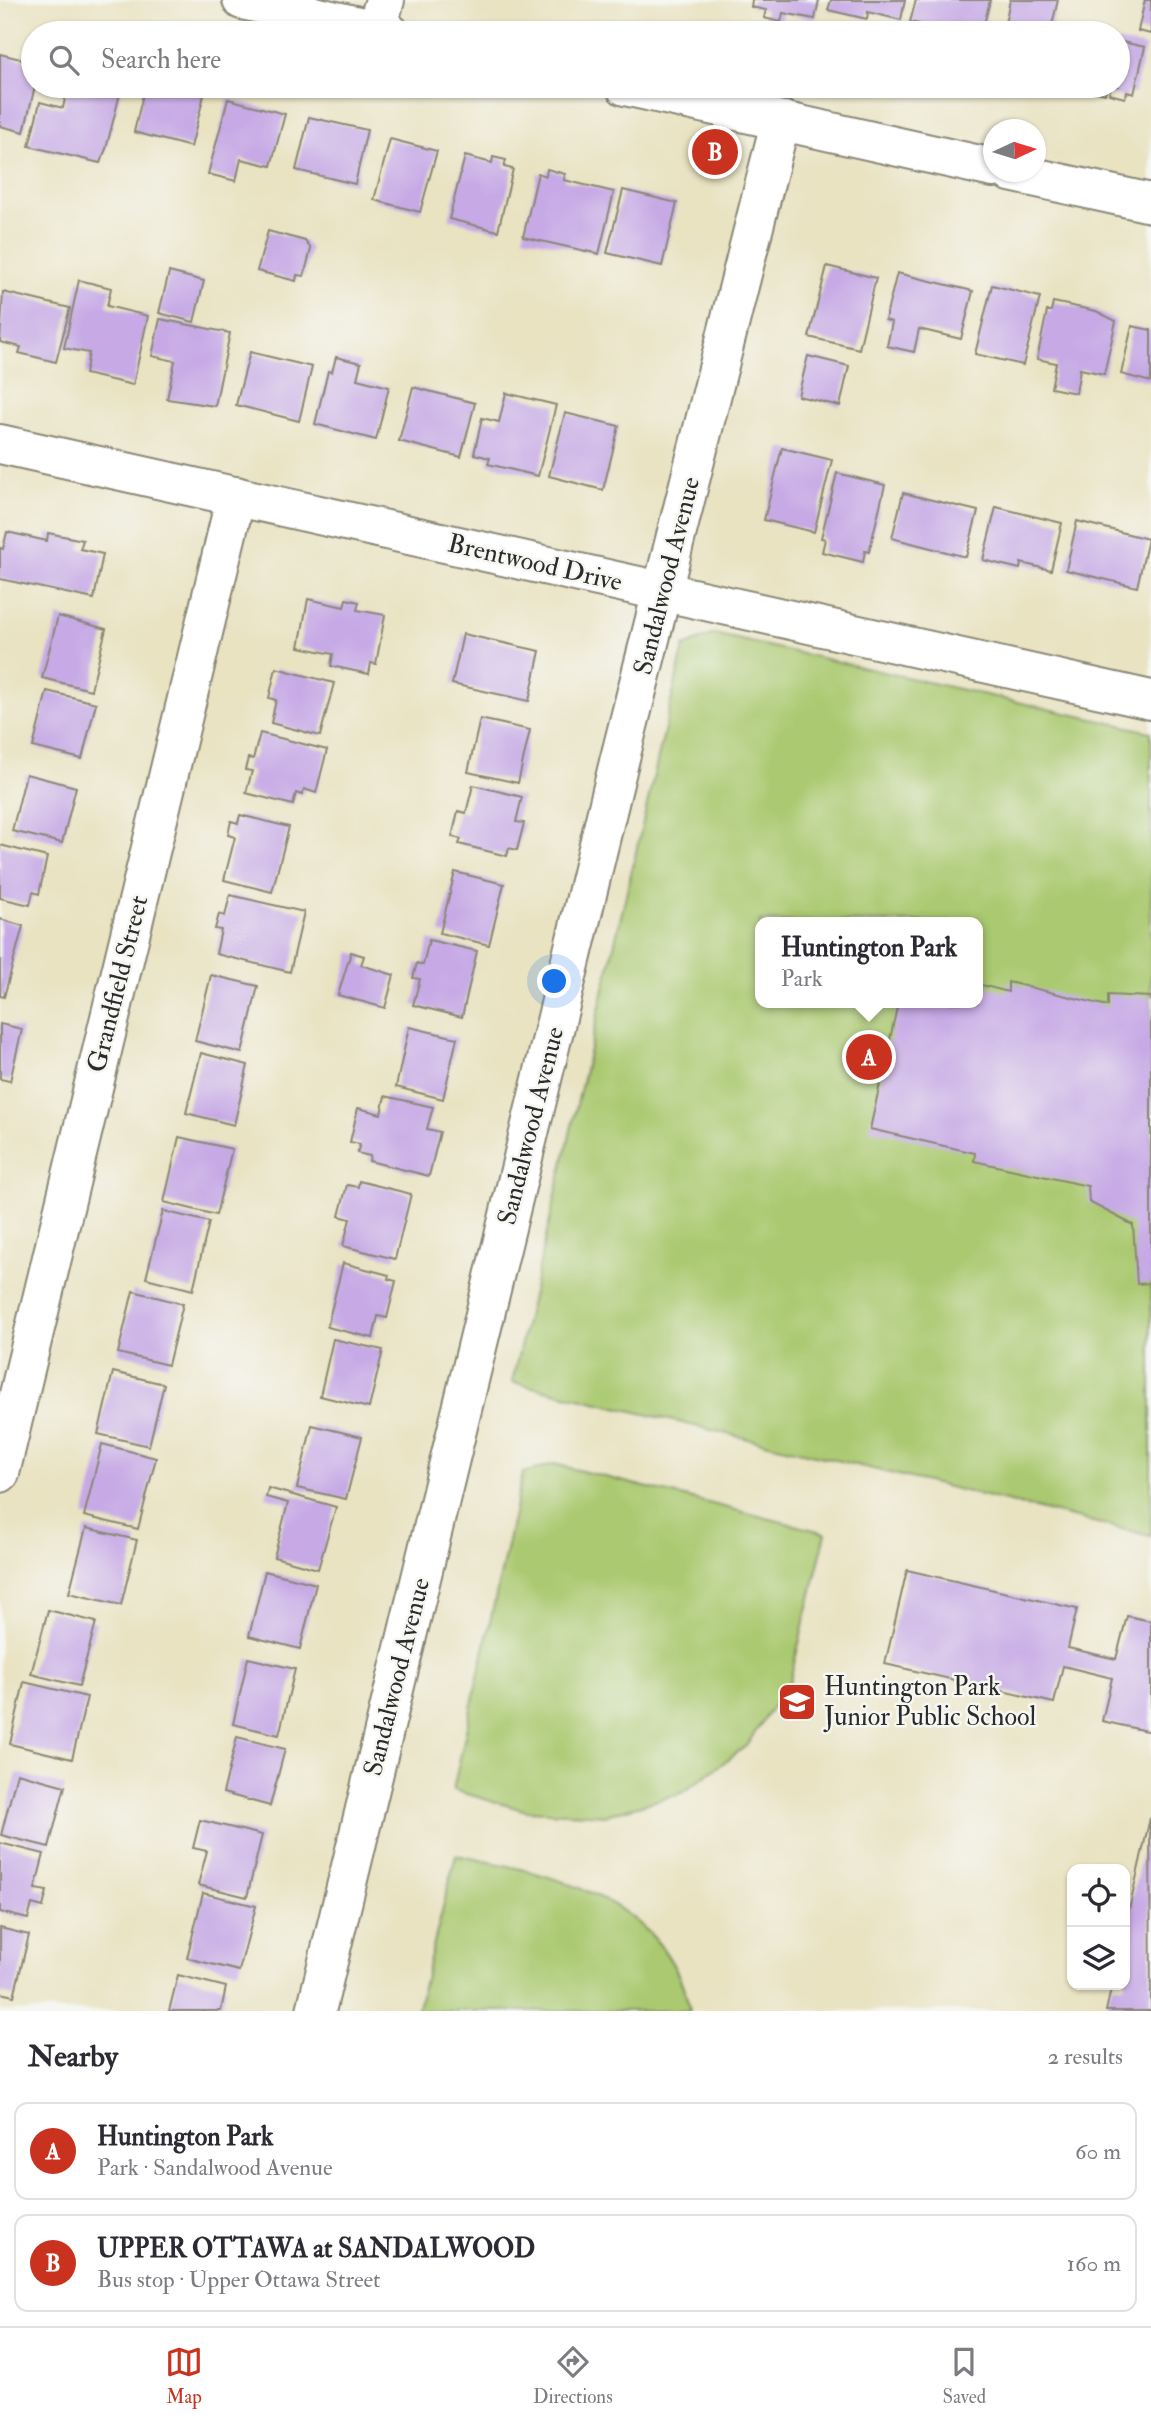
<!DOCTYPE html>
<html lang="en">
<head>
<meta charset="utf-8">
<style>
	:root { --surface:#fff; --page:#f7f7f7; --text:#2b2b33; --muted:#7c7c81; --line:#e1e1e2; --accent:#c8321e }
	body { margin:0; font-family:"IM FELL Double Pica",serif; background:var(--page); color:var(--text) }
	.controls { position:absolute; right:21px; bottom:21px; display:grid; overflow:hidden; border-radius:14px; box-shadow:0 2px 5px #0004 }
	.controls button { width:63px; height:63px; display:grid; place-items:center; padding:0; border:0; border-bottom:2px solid var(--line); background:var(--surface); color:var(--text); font:35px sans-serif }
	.compass { position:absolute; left:983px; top:119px; width:63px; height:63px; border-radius:50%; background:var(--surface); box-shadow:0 2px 5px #0004; rotate:86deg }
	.you { position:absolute; left:555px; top:982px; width:24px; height:24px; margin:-18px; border:5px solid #fff; border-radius:50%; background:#1a73e8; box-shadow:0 0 0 10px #1a73e833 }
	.badge { display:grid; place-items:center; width:46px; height:46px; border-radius:50%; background:var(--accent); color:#fff; font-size:23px; font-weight:700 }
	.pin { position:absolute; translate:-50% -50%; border:4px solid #fff; box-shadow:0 2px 7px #0006 }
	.popup { position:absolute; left:755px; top:917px; width:228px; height:91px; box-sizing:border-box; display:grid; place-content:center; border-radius:14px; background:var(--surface); filter:drop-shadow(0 2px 5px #0005); font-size:23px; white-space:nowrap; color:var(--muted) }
	.popup b { font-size:26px; color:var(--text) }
	.popup::after { content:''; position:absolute; left:50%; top:100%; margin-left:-14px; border:14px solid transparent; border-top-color:var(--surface) }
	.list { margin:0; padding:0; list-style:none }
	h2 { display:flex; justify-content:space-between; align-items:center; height:91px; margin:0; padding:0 28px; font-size:30px }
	h2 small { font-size:23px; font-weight:400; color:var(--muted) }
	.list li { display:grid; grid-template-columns:46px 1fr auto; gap:21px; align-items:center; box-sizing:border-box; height:98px; margin:0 14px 14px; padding:0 14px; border:2px solid var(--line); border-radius:14px }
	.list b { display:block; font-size:26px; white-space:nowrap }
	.list p { margin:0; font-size:23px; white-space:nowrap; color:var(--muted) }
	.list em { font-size:23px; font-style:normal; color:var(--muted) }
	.icon { flex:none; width:38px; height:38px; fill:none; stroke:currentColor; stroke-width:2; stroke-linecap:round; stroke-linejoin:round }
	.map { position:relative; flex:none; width:1151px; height:2011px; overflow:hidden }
	.search { position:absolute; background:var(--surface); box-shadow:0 2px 5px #0004; left:21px; right:21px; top:21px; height:77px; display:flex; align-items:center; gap:18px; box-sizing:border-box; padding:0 24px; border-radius:38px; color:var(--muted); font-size:26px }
	.sheet { height:315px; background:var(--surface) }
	nav { display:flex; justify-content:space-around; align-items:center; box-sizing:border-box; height:98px; border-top:2px solid var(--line); background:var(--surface); font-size:19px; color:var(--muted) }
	nav a { display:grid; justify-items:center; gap:4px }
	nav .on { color:var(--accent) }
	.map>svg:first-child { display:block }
	.green { fill:#aac970; stroke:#6a7a4e; stroke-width:2; fill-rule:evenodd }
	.building { fill:#c6a9e5 }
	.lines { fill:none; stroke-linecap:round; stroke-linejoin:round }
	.street-casing { stroke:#8a8776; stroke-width:42 }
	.secondary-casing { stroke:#8a8776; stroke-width:42 }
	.street { stroke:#fff; stroke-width:38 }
	.secondary { stroke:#fff; stroke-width:38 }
	.labels { text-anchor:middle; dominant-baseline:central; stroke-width:5; stroke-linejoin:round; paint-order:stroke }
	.street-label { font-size:26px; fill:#2b2b2b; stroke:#f6f6f2 }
	.poi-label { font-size:26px; fill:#2b2b2b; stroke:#f6f6f2; text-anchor:start }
</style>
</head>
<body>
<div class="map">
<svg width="1151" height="2011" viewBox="0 0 1151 2011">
	<rect width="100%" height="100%" fill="#f6f6f2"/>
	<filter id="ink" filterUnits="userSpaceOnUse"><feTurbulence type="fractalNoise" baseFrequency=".0143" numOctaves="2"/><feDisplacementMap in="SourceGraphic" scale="14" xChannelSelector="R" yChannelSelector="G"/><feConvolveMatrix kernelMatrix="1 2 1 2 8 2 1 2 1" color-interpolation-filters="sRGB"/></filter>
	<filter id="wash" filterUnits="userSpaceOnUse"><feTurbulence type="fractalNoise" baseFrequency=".00686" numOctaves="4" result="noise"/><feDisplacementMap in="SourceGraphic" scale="28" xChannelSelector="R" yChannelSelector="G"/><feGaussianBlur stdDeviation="1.57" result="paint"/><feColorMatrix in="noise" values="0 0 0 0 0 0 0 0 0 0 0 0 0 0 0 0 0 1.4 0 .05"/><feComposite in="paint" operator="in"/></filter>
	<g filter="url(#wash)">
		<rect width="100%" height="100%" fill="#e9e3c2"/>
		<g class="green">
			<path d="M714,634L1151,732V1536L512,1382L684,647ZM760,922H978V1003H760Z"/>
			<path d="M554,1464L826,1533L790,1680L746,1746L682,1793L606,1815L527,1811L453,1790L523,1473Z"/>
			<path d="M456,1855C553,1874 667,1898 690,2011H417Z"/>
		</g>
		<g id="blocks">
			<g class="building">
				<path d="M752,0H819L815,19L783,13L781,22L764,18L766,10L751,7Z"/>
				<path d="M831,0H905L901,20L868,12L867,19L828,10Z"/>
				<path d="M916,0H990L982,33H941L942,29L910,22Z"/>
				<path d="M1010,0H1058L1050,33H1003Z"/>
				<path d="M1145,0H1151V34L1138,31Z"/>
				<path d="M1118,41L1145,47L1134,94L1127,92L1125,98L1109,94L1111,86H1118Z"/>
				<path d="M0,54L33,62L35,86L24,132L0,126Z"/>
				<path d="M68,86H122L106,149L100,163L29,146L40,102L63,108Z"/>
				<path d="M145,86H167L204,95L191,147L134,132Z"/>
				<path d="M1090,86H1107L1105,94L1089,90Z"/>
				<path d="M228,99L285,114L271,166L241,159L236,181L208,174Z"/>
				<path d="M309,117L367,130L355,184L296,170Z"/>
				<path d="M390,139L437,151L420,212L374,200Z"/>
				<path d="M465,156L492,163L493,157L506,160L504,167L513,169L498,231L449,219Z"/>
				<path d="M547,169L565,174L564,180L614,192L599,254L523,237L538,173L546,176Z"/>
				<path d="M623,190L677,203L662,266L607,253Z"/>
				<path d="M268,231L305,241L311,249L304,276L297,275L296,281L257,271Z"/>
				<path d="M827,266L876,278L859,349L809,337Z"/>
				<path d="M169,272L204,281L194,322L159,313Z"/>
				<path d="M897,273L973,291L961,339L919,329L914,352L887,346L892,322L885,320Z"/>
				<path d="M79,280L111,288L107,306L148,316L133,385L85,374L89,353L64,348Z"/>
				<path d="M992,285L1040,297L1023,365L975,354Z"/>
				<path d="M3,292L70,308L56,362L19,353L21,347L0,342Z"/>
				<path d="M1053,302L1096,311L1116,321L1104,374L1080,369L1076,393L1051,388L1056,363L1037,359L1047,311H1051Z"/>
				<path d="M160,319L230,333L215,406L167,399L175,361L152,356Z"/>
				<path d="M1132,326L1151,330V382L1121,374Z"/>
				<path d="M250,352L312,367L299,421L236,405Z"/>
				<path d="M808,356L849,366L840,406L798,396Z"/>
				<path d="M336,357L361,363L357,379L389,387L376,440L315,424L328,371L332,372Z"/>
				<path d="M413,387L475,403L461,457L399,441Z"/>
				<path d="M506,393L556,405L538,476L488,464L490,458L474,454L482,418L499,422Z"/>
				<path d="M565,413L619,426L603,490L549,476Z"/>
				<path d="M782,448L832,460L814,532L764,520Z"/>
				<path d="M837,473L885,485L869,552L865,551L863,562L822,552L825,539L821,538Z"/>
				<path d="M903,493L978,511L966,557L892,538Z"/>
				<path d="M996,507L1062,523L1051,570L1021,563L1020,569L983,560Z"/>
				<path d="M1077,521L1148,539L1137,587L1066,570Z"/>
				<path d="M7,532L47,541L48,533L83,540L80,549L103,554L94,599L0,579V548L3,549Z"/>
				<path d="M308,599L344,607L346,599L359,602L357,610L385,615L376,664L371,663L369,674L331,666L333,654L299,647Z"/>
				<path d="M58,616L106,629L91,690L42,678Z"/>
				<path d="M463,634L540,651L529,701L452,684Z"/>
				<path d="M276,668L334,683L320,736L271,723L276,700L269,698Z"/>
				<path d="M47,691L96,703L82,759L33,747Z"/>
				<path d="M480,719L530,730L518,783L468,772Z"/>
				<path d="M260,733L327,750L316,793L304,789L302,795L296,793L293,805L246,793L252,771L245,770L248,758L253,759Z"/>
				<path d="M26,774L76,787L62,843L12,831Z"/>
				<path d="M473,785L522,797L516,822L524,823L517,850L509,848L507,856L459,844L461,839L452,837L458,811L466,813Z"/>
				<path d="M240,815L289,827L272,892L224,880L235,837L228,835L231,821L238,823Z"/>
				<path d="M0,845L47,857L39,894L33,892L30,905L0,898Z"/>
				<path d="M455,872L504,884L489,945L440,933Z"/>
				<path d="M230,895L304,912L290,972L216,954L221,930L215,929L219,914L225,916Z"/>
				<path d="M0,919L23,926L4,997L0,996Z"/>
				<path d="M429,940L477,951L462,1017L413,1005L420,979L413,978L417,963L423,965Z"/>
				<path d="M351,952L364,956L361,965L394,975L385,1008L338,995Z"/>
				<path d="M211,975L258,986L242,1053L195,1041Z"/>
				<path d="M1008,982L1108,1006V995L1151,997V1283L1137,1284L1133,1225L1089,1202L1088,1186L974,1161L975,1153L870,1129L898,1003H978V984L1008,992Z"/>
				<path d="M0,1024L22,1029L10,1081L0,1079Z"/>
				<path d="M409,1027L457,1038L443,1099L396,1087Z"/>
				<path d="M201,1053L248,1065L234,1125L186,1113Z"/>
				<path d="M385,1096L433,1107L427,1129L440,1132L429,1176L369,1161L370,1156L357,1153L360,1144L350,1142L358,1108L381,1114Z"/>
				<path d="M179,1137L232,1149L216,1215L164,1202Z"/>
				<path d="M359,1181L411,1194L395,1259L343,1246L350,1219L339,1216L347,1185L358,1187Z"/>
				<path d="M163,1211L209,1222L193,1290L146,1278Z"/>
				<path d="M343,1263L389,1275L388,1279L396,1281L387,1318L378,1316L373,1338L327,1327Z"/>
				<path d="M133,1291L183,1304L168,1365L118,1353Z"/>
				<path d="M333,1339L383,1350L369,1408L320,1396Z"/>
				<path d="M113,1372L164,1384L149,1446L98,1434Z"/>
				<path d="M312,1425L362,1437L346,1499L297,1488Z"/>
				<path d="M102,1444L156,1458L138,1529L84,1516Z"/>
				<path d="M268,1488L336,1507L318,1569L274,1557L288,1503L266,1497Z"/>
				<path d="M86,1528L137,1540L121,1605L69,1593Z"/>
				<path d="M907,1570L1077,1609L1068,1648L1116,1659L1127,1616L1151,1621V1732L1102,1721L1112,1678L1063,1666L1054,1703L885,1664Z"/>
				<path d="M265,1571L316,1584L300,1649L249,1636Z"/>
				<path d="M48,1610L96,1622L79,1686L31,1674Z"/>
				<path d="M248,1658L295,1669L279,1735L233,1724Z"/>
				<path d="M24,1682L87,1697L72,1759L10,1744Z"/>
				<path d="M237,1737L285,1749L270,1806L223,1793Z"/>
				<path d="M17,1773L65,1786L49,1847L1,1835Z"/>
				<path d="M1150,1818L1151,2011H1106L1112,1985H1125V1928Z"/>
				<path d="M200,1820L262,1835L247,1897L198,1885L207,1851L193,1848Z"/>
				<path d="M0,1843L44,1854L35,1889L47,1891L43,1907L32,1904L28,1919L0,1912Z"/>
				<path d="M203,1893L256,1906L239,1971L187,1958Z"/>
				<path d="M0,1928L29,1935L14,1996L0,1993Z"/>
				<path d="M178,1975L226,1987L221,2011H169Z"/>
			</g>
		</g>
	</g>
	<g filter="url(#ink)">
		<use href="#blocks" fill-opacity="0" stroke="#8a8776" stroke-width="2"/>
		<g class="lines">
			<defs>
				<g id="street">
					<path d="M376,30L385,0"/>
					<path d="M0,444L1151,700"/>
					<path d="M0,1473L236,496"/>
					<path d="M316,2011L619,762L776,139L784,121"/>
				</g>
				<g id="secondary">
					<path d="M242,0L390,33"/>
					<path d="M625,86L993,168"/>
					<path d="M1010,172L1151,203"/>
				</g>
			</defs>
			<use href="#street" class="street-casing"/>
			<use href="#secondary" class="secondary-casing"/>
			<use href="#street" class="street"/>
			<use href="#secondary" class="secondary"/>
		</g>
	</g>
	<defs>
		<symbol id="school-square" viewBox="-11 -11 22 22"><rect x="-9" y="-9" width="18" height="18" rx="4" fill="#c8321e" stroke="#f6f6f2"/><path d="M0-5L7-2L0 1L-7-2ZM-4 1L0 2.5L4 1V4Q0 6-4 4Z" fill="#fff"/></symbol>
	</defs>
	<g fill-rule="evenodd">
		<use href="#school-square" x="775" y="1680" width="44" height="44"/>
	</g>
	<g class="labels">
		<g class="street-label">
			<text transform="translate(535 563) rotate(13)">Brentwood Drive</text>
			<text transform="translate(667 576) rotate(-76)">Sandalwood Avenue</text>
			<text transform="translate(118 984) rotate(-76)">Grandfield Street</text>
			<text transform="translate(531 1126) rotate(-76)">Sandalwood Avenue</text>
			<text transform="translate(397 1677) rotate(-76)">Sandalwood Avenue</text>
		</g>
		<g class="poi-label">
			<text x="824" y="1687">Huntington Park<tspan x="824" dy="30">Junior Public School</tspan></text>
		</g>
	</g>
</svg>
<div class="controls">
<button><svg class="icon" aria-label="locate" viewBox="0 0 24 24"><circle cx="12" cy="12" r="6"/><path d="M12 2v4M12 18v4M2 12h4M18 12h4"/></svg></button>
<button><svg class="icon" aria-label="layers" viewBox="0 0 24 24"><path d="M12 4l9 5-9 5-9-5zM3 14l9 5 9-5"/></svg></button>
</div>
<svg class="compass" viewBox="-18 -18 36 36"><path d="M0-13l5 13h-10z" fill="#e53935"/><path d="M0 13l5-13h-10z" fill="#7c7c81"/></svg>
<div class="you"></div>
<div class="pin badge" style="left:869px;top:1057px">A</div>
<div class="popup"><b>Huntington Park</b>Park</div>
<div class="pin badge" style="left:715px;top:152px">B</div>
<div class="search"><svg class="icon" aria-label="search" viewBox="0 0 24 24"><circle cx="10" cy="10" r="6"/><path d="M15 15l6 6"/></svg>Search here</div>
</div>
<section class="sheet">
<h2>Nearby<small>2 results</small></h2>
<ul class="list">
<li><span class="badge">A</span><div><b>Huntington Park</b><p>Park · Sandalwood Avenue</p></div><em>60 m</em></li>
<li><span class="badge">B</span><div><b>UPPER OTTAWA at SANDALWOOD</b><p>Bus stop · Upper Ottawa Street</p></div><em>160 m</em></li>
</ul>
</section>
<nav>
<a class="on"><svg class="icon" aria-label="map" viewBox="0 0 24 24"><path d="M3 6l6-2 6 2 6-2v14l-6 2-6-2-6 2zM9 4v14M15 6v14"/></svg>Map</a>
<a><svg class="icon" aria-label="directions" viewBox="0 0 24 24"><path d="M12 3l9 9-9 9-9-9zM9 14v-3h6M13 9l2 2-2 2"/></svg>Directions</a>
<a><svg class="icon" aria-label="saved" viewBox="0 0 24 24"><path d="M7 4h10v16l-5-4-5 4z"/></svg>Saved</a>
</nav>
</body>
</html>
